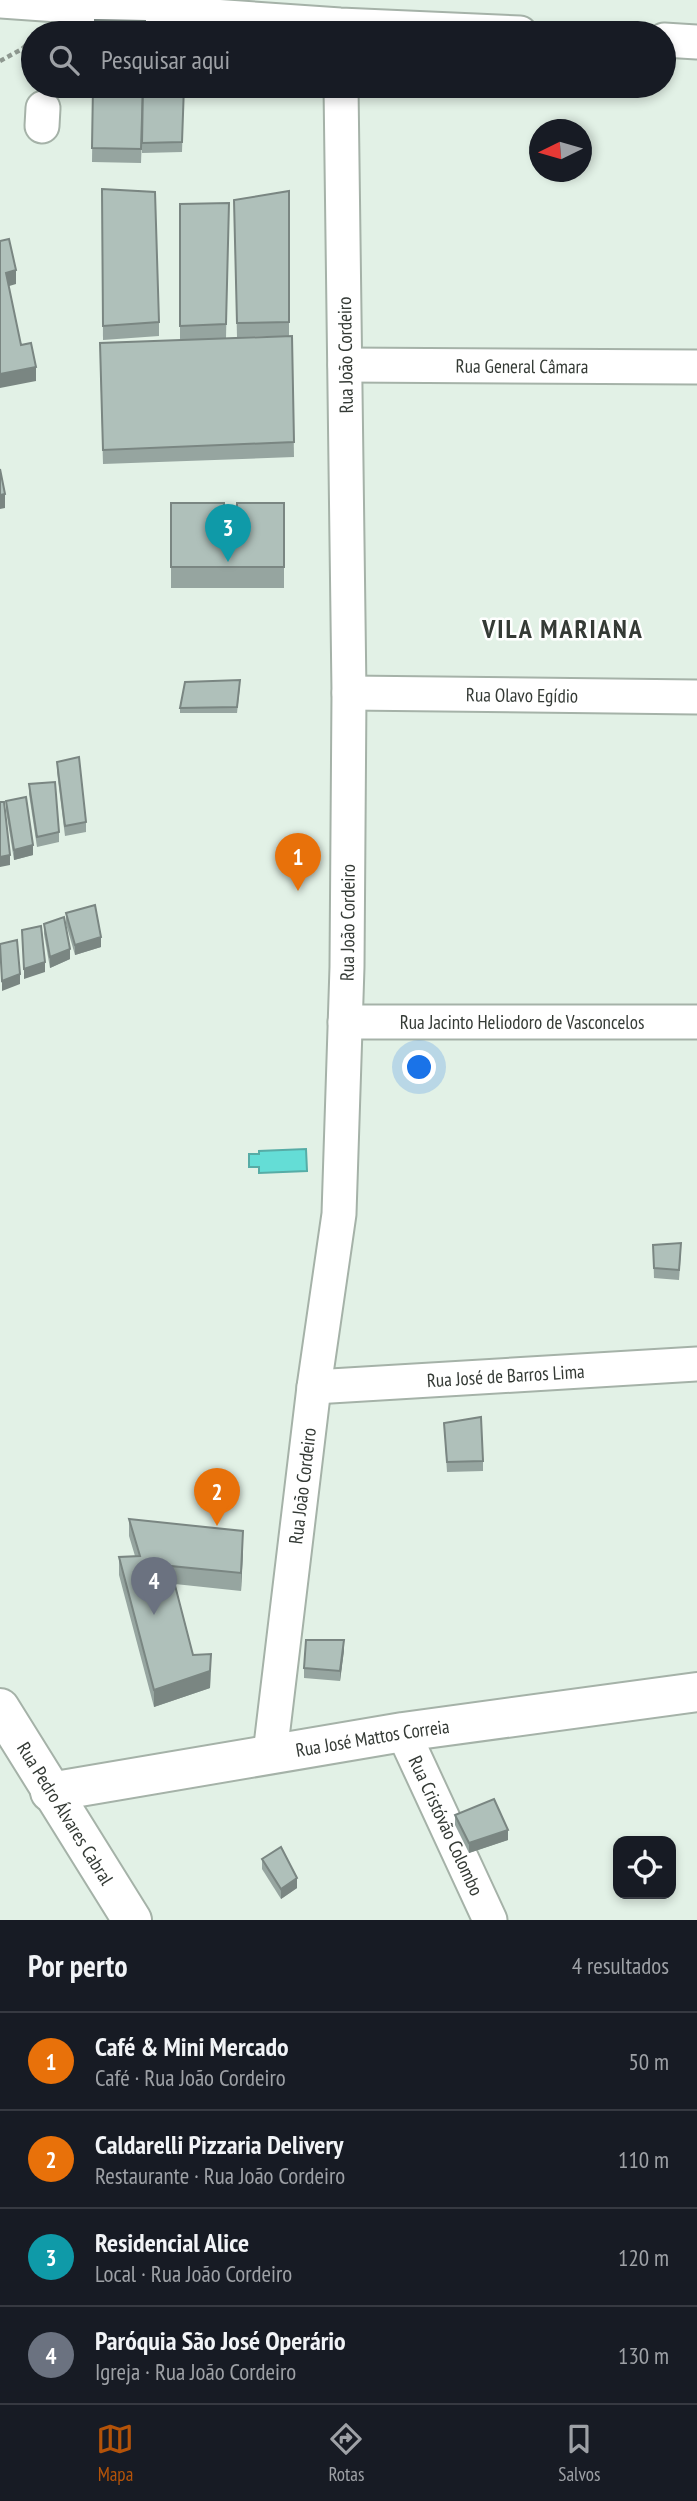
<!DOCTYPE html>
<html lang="pt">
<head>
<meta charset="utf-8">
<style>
	:root { --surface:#171b24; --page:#242831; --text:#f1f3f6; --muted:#9ea1a6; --line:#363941; --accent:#b45309 }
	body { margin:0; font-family:"PT Sans Narrow",sans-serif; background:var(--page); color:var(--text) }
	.controls { position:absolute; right:21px; bottom:21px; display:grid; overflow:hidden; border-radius:14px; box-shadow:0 4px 10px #0003 }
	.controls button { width:63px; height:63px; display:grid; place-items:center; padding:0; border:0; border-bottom:2px solid var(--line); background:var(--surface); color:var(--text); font:35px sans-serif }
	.compass { position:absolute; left:529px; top:119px; width:63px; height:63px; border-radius:50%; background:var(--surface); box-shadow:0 4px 10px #0003; rotate:265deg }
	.you { position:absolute; left:420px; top:1068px; width:24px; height:24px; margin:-18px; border:5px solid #fff; border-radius:50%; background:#1a73e8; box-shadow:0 0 0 10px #1a73e833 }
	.badge { display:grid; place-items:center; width:46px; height:46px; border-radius:50%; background:var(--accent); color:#fff; font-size:23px; font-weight:700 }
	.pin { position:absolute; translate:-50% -58px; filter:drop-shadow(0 2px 4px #0008) }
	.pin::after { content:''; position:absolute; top:37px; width:24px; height:21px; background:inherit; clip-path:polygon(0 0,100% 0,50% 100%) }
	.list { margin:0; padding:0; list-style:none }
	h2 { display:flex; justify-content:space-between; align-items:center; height:91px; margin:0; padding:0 28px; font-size:30px }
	h2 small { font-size:23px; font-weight:400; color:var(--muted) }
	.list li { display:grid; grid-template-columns:46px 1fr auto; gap:21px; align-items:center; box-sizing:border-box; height:98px; padding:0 28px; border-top:2px solid var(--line) }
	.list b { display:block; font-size:26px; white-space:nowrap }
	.list p { margin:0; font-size:23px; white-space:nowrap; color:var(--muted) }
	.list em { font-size:23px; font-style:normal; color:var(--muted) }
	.icon { flex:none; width:38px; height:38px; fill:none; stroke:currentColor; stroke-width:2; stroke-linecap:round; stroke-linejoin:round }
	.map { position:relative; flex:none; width:697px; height:1920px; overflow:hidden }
	.search { position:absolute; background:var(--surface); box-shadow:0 4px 10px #0003; left:21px; right:21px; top:21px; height:77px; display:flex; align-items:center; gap:18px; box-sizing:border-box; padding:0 24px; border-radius:38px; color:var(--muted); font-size:26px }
	.sheet { height:483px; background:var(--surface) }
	nav { display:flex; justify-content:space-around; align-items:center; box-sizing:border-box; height:98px; border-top:2px solid var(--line); background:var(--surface); font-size:19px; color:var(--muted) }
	nav a { display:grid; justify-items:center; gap:4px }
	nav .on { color:var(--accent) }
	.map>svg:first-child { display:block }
	.water { fill:#64ddd6; stroke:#56aca6; stroke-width:2 }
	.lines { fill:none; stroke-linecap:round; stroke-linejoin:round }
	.street-casing { stroke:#a5b2a8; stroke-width:37 }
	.secondary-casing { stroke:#a5b2a8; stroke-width:42 }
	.path { stroke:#8e9890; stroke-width:4.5; stroke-dasharray:5 3.5; stroke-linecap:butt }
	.street { stroke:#fff; stroke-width:33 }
	.secondary { stroke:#fff; stroke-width:38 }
	.wall { fill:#96a5a0 }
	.shaded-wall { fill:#7a8682 }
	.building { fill:#afc0ba; stroke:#7a8682; stroke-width:2 }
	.labels { text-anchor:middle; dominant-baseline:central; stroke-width:5; stroke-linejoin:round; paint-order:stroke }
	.street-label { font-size:19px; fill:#343a35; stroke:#fff }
	.district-label { font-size:26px; font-weight:bold; letter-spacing:2px; fill:#343a35; stroke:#fff }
</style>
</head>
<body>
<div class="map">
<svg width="697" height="1920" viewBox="0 0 697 1920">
	<rect width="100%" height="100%" fill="#e2f1e6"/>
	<path class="water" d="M306,1149L307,1171L259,1173V1167H249V1154H259V1151Z"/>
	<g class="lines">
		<defs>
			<g id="street">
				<path d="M0,1L340,25L520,33"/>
				<path d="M664,40L697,42"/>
				<path d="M42,126L43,108"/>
				<path id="s1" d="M345,365L697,367"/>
				<path id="s2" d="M349,693L697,697"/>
				<path id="s3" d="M345,1022H697"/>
				<path id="s4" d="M314,1387L697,1364"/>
				<path id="s5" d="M403,1732L490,1920"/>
				<path id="s6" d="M270,1754L314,1387L339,1214L347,967L349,693L341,86"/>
			</g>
			<g id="secondary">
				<path id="s7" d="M0,1708L132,1920"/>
				<path id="s8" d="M50,1792L403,1732L697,1692"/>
			</g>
		</defs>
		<use href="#street" class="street-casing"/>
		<use href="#secondary" class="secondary-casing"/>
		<path class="path" d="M0,61L22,49L33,39"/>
		<use href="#street" class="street"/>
		<use href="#secondary" class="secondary"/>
	</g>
	<g class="wall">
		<path d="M93,86H184L182,152L142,153V136L141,163L92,162Z"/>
		<path d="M102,189L159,322V336L103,340Z"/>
		<path d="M289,191V336L237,337L234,200Z"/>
		<path d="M229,203L226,338L180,340V204Z"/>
		<path d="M292,336L294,457L103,464L100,358Z"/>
		<path d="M171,503L224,515H237L284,503V588H171Z"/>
		<path d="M240,686L237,713H180V708Z"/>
		<path d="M57,762L86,822V832L65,836L57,772Z"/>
		<path d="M29,784L59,832V842L37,847L29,794Z"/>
		<path d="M6,801L33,855L14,860L6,811Z"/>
		<path d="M66,913L101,947L75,955L66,924Z"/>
		<path d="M44,924L70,959L50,968L44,934Z"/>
		<path d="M653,1245L681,1253L679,1280L654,1278Z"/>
		<path d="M444,1423L483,1461V1471L447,1472Z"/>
		<path d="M129,1519L243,1549L241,1591L175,1584L193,1655L211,1672L210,1688L154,1707L119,1575V1557L135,1556L129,1536Z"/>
		<path d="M344,1650L340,1681L304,1678V1668Z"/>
		<path d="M455,1815L508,1840L469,1853L455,1825Z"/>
		<path d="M262,1859L297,1888L281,1899L262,1869Z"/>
	</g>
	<g class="shaded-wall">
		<path d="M16,270V284L6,287V273Z"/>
		<path d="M36,367V381L0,388V374Z"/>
		<path d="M5,494V508L0,509V495Z"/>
		<path d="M33,845V855L14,860V850Z"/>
		<path d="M10,855V865L0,867V857Z"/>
		<path d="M101,937V947L75,955V945Z"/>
		<path d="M70,949V959L50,968V957Z"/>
		<path d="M45,962V972L24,979V969Z"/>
		<path d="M20,974V984L2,991V981Z"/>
		<path d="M243,1531V1549L241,1591V1573Z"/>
		<path d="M344,1640V1650L340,1681V1671Z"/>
		<path d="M211,1654L210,1688L154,1707V1690Z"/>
		<path d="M508,1830V1840L469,1853V1843Z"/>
		<path d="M297,1878V1888L281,1899V1889Z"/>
	</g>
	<g class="building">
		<path d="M95,20L145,21V33H95Z"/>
		<path d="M93,86H143L141,149L92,148Z"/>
		<path d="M143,86H184L182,142L142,143Z"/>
		<path d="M102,189L155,192L159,322L103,326Z"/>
		<path d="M289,191V322L237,323L234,200Z"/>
		<path d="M229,203L226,324L180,326V204Z"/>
		<path d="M9,239L16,270L6,273L21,345L31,343L36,367L0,374V241Z"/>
		<path d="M292,336L294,442L103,450L100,343Z"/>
		<path d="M0,469L5,494L0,495Z"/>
		<path d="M171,503H224V515H237V503H284V567H171Z"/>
		<path d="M240,680L237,707L180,708L185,682Z"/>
		<path d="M79,757L86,822L65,826L57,762Z"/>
		<path d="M55,782L59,832L37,837L29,784Z"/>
		<path d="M26,797L33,845L14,850L6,801Z"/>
		<path d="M0,802H4L10,855L0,857Z"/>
		<path d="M95,905L101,937L75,945L66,913Z"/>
		<path d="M64,917L70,949L50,957L44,924Z"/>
		<path d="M41,926L45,962L24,969L22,930Z"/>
		<path d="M17,940L20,974L2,981L0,944Z"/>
		<path d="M681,1243L679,1270L654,1268L653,1245Z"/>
		<path d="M481,1417L483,1461L447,1462L444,1423Z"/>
		<path d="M129,1519L243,1531L241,1573L170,1566L193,1655L211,1654L210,1671L154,1690L119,1557L140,1556Z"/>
		<path d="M306,1640H344L340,1671L304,1668Z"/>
		<path d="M494,1799L508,1830L469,1843L455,1815Z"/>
		<path d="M281,1847L297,1878L281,1889L262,1859Z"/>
	</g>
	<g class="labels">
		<g class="street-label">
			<text transform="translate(345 355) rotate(-91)">Rua João Cordeiro</text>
			<text stroke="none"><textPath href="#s1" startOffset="177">Rua General Câmara</textPath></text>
			<text stroke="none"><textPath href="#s2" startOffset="173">Rua Olavo Egídio</textPath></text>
			<text stroke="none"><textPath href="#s6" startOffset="836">Rua João Cordeiro</textPath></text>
			<text stroke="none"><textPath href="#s3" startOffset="177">Rua Jacinto Heliodoro de Vasconcelos</textPath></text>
			<text stroke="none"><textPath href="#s4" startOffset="192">Rua José de Barros Lima</textPath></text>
			<text stroke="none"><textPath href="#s6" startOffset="270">Rua João Cordeiro</textPath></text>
			<text stroke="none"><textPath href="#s8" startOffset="327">Rua José Mattos Correia</textPath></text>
			<text stroke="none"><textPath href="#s7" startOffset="124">Rua Pedro Álvares Cabral</textPath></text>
			<text stroke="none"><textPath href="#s5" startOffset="103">Rua Cristóvão Colombo</textPath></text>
		</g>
		<g class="district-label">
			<text x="563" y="628">VILA MARIANA</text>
		</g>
	</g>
</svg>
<div class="controls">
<button><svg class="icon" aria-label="locate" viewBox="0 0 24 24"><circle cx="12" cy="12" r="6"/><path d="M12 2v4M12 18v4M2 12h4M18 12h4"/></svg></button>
</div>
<svg class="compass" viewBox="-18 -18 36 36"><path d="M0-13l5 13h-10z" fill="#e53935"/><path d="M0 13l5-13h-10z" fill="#9ea1a6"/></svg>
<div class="you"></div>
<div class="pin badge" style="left:298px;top:891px;background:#e8710a">1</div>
<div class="pin badge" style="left:217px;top:1526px;background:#e8710a">2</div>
<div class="pin badge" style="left:228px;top:562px;background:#0f9aa8">3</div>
<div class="pin badge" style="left:154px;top:1615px;background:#6b7280">4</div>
<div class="search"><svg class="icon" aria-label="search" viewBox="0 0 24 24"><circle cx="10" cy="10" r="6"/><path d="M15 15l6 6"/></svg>Pesquisar aqui</div>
</div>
<section class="sheet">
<h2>Por perto<small>4 resultados</small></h2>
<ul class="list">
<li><span class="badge" style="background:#e8710a">1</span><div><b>Café &amp; Mini Mercado</b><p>Café · Rua João Cordeiro</p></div><em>50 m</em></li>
<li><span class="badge" style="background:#e8710a">2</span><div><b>Caldarelli Pizzaria Delivery</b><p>Restaurante · Rua João Cordeiro</p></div><em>110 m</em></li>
<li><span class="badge" style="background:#0f9aa8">3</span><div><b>Residencial Alice</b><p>Local · Rua João Cordeiro</p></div><em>120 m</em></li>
<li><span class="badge" style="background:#6b7280">4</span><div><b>Paróquia São José Operário</b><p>Igreja · Rua João Cordeiro</p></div><em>130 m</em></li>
</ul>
</section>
<nav>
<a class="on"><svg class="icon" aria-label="map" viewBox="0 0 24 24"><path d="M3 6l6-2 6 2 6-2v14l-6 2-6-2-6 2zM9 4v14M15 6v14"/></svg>Mapa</a>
<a><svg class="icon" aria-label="directions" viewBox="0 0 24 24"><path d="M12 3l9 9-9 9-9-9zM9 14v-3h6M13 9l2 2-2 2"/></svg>Rotas</a>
<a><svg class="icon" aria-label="saved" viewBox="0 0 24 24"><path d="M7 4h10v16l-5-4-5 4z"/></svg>Salvos</a>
</nav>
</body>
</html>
